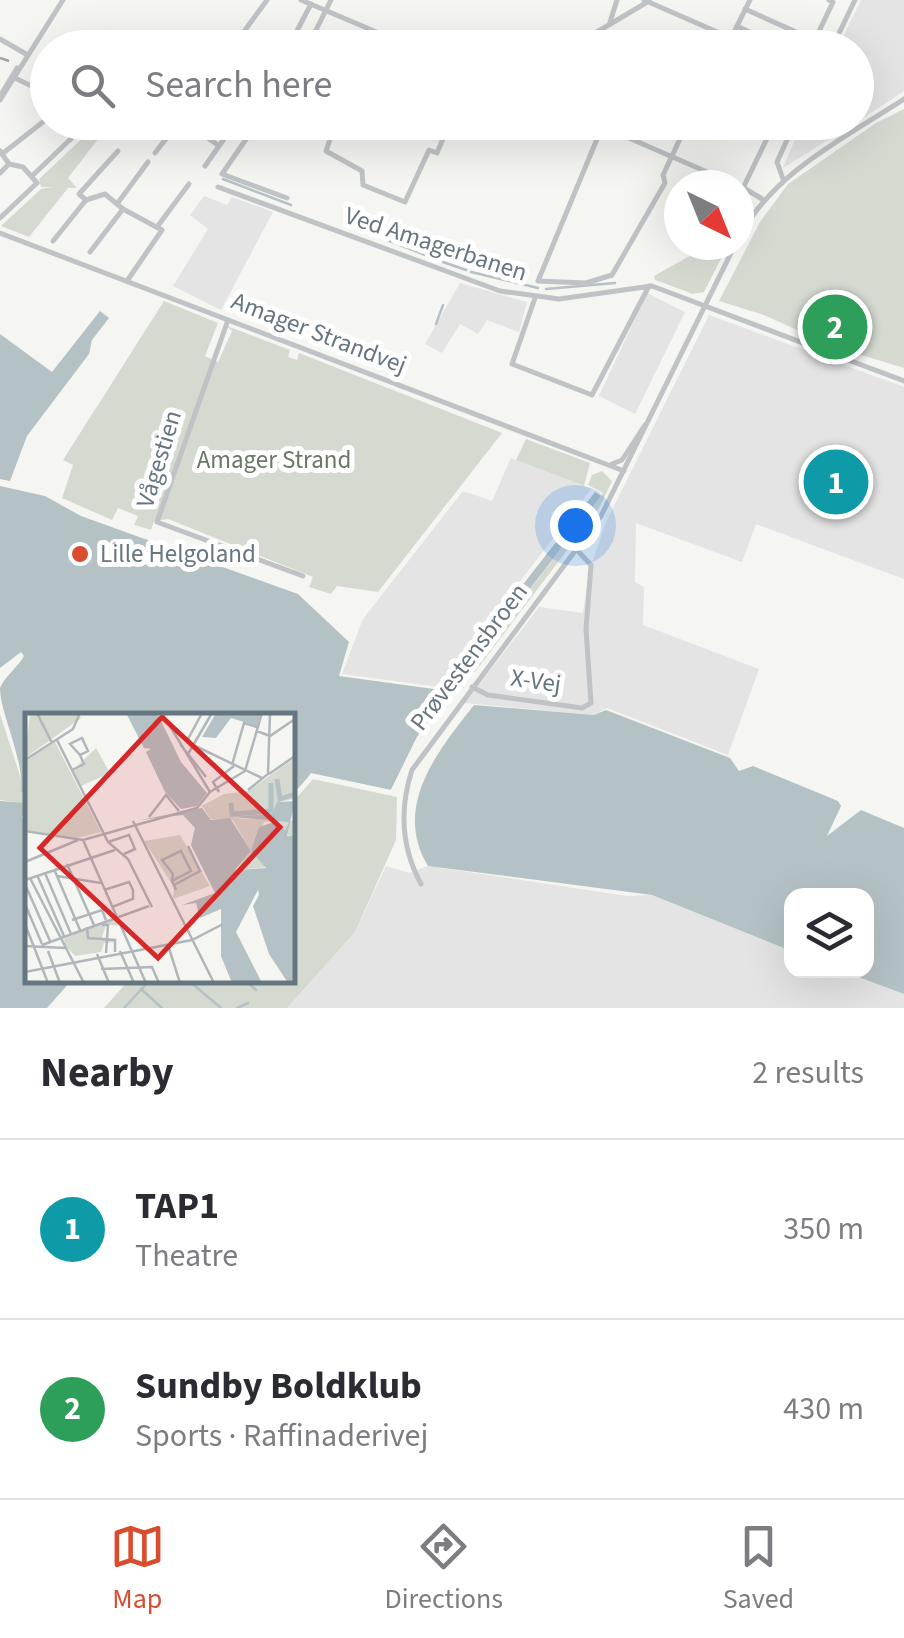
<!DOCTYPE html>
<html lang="en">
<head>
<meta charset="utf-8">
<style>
	:root { --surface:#fff; --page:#f7f7f7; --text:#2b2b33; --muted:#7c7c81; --line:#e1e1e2; --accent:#d94d2e }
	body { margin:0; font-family:"Source Sans 3",sans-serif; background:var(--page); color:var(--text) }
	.controls { position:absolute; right:30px; bottom:30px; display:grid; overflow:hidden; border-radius:20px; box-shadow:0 10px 40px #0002 }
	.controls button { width:90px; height:90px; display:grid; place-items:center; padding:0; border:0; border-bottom:2px solid var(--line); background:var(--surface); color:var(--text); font:50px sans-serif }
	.compass { position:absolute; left:664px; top:170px; width:90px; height:90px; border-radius:50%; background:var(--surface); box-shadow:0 10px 40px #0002; rotate:137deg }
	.you { position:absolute; left:575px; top:525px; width:35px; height:35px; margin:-25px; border:8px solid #fff; border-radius:50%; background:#1a73e8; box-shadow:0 0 0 15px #1a73e833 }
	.badge { display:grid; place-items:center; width:65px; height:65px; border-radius:50%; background:var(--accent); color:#fff; font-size:32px; font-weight:700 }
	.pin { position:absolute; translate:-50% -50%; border:5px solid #fff; box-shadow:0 2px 10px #0006 }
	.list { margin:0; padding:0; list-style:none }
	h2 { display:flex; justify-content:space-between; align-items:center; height:130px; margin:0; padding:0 40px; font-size:42px }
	h2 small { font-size:32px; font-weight:400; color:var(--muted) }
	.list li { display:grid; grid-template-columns:65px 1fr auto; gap:30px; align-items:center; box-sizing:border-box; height:180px; padding:0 40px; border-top:2px solid var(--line) }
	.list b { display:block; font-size:38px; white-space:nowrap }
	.list p { margin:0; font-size:32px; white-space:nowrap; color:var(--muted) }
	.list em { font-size:32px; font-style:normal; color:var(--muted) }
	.icon { flex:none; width:55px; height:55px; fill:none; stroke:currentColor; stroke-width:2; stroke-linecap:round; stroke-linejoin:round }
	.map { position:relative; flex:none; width:904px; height:1008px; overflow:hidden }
	.search { position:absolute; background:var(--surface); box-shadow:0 10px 40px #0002; left:30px; right:30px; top:30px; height:110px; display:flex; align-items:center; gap:25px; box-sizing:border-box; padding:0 35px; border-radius:55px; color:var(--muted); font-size:38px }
	.sheet { height:490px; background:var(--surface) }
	nav { display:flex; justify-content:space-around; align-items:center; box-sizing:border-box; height:140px; border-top:2px solid var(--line); background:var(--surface); font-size:28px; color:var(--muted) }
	nav a { display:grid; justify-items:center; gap:5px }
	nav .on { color:var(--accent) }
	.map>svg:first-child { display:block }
	.built { fill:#e3e4e3 }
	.green { fill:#d5dad1 }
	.water { fill:#b5c2c5 }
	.pier { fill:#f5f5f2 }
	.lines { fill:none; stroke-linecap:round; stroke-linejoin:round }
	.stream { stroke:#b5c2c5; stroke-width:2.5 }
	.minor { stroke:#bfc3c6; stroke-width:5 }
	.rail { stroke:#9ea5aa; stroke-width:2.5; stroke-dasharray:15 8; stroke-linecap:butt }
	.poi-dot { fill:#d94d2e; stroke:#fff; stroke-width:4 }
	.labels { text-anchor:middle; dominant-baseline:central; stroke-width:10; stroke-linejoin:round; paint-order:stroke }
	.street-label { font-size:25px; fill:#667681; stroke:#fff }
	.park-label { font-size:25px; fill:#697964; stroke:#fff }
	.poi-label { font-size:25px; fill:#667681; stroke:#fff; text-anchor:start }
	.inset-river { fill:none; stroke:#b5c2c5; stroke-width:5 }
	.inset-road { fill:none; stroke:#afb7bb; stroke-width:2.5 }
	.view { fill:#d62828; fill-opacity:0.15; stroke:#d62828; stroke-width:5 }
	.inset-edge { fill:none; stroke:#667681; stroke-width:5 }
</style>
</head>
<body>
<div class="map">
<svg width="904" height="1008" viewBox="0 0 904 1008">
	<rect width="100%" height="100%" fill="#f5f5f2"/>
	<g class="built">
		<path d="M861,0H904V91L857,122L856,48L838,47Z"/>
		<path d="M802,123H855L783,168Z"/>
		<path d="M204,196L227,205L232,197L273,212L221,310L173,286L208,229L190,215Z"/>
		<path d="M460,283L527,302L519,332L487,320L478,334L460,324L442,353L425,344Z"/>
		<path d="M647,293L685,312L635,414L599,396Z"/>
		<path d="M709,315L904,387V579L756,524L742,562L636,523L635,582L644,587L643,625L759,669L728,755L607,708L594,715L465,703L539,607L583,613L589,572L606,522Z"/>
		<path d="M511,458L591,489L439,687L342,674L363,619L463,491L492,501Z"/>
		<path d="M386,866L409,873L428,866L627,896L652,895L791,951L792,971H842L904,994V1008H287L355,932Z"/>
	</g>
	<g class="green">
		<path d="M904,109V368L835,347L764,315L719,301L760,222L788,184L876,123Z"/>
		<path d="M88,133L99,138L68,178L77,188L41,187L39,179Z"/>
		<path d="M60,186L68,188L29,237L1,226L41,189Z"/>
		<path d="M709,245H728L704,292L693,294L655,280L654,276Z"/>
		<path d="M164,301L218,323L205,356L218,362L232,331L227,326L290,350L288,357L297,360L299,353L502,433L378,592L337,586L331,594L309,587L313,577L168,519L154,521L151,530L134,525L138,516L118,508L112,520L62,498L73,465L63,460Z"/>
		<path d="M526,439L590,463L584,486L516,460Z"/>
		<path d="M602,471L612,481L599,508L475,672L470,669L601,496L603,493L588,485L592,475Z"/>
		<path d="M0,714L27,797V804L0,800Z"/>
		<path d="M313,779L397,797L396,840L355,932L287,1008H104L128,981H292L293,802Z"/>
	</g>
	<g class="water">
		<path d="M100,311L109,318L92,340L89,354L27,436L10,481L0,479V334L52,372Z"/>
		<path d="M0,486L45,496L81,516L298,594L349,642L339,676L441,690L595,492L601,496L417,737L391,790L311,774L293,794L292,716H28L27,795L21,792C25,761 0,713 0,688C4,677 19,666 24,656L21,652L0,668Z"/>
		<path d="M474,705L594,715L606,710L730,758L739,771L753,766L838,801L841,806L827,836L861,810L904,828V994L842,971H866V896H792L791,951L652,895L428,866C392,806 438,751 474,705Z"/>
		<path d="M0,801L26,803L22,818L28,820V981H71L47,1008H0Z"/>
	</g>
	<path class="pier" d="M470,669L475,672L421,740L394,794L312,779L292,799L311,773L391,790L417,737Z"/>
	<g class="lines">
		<g class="stream">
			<path d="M223,179L291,205"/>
			<path d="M387,240L438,260"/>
			<path d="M443,262L466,270"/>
			<path d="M471,272L538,288"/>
			<path d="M546,289L615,283"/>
			<path d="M436,324L443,305"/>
			<path d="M189,981L221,1008"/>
			<path d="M246,981L256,990"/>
			<path d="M141,989L162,1008"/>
			<path d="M124,1008L149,981"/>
			<path d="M237,1008L248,1003"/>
		</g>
		<g class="minor">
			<path d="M301,0L414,48"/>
			<path d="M644,0L731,38"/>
			<path d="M745,9L814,40"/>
			<path d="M610,22L617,0"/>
			<path d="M737,26L782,48"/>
			<path d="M0,39L26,54"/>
			<path d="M232,48L267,0"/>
			<path d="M288,48L311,4"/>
			<path d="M307,48L331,0"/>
			<path d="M378,48L384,35"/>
			<path d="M570,48L649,1"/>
			<path d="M726,48L750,0"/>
			<path d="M811,48L833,2L829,0"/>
			<path d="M832,48L855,0"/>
			<path d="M15,78L48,94"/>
			<path d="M2,93L17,68"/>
			<path d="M0,100L63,0"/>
			<path d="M186,122L219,146"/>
			<path d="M258,122L222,174L287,198"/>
			<path d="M336,122L326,151L362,171L363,185L405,202L429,150L437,153L450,122"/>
			<path d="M592,122L737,185"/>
			<path d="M602,127L538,281L586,283L612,275L665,183L663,175L688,122"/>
			<path d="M0,151L9,164L23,167L37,183L0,218"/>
			<path d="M118,151L79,194L86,200L105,194L123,209"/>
			<path d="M155,153L179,122"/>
			<path d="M2,154L48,118"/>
			<path d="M205,166L236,122"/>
			<path d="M0,173L9,164"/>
			<path d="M32,176L78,132"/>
			<path d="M783,179L777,162L795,122"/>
			<path d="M218,187L500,291L559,299L652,286L904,381"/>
			<path d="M743,188L775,122"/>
			<path d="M744,188L762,199"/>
			<path d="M117,204L148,162"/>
			<path d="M157,227L189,184"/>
			<path d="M0,233L624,471"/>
			<path d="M739,237C775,171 843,139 904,99"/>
			<path d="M53,241L86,200"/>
			<path d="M90,252L123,209L162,230L127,281"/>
			<path d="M535,298L512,364L592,395L649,286"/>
			<path d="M228,320L157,522L303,576"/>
			<path d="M612,464L622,460L645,425"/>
			<path d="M472,687L488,695L582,708L591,703L586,629L591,565L576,549"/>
			<path d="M421,884C401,847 399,810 412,770L601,516L735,245"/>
		</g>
		<path class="rail" d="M0,58L9,61"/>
	</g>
	<circle class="poi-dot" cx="80" cy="554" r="10"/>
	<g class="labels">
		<g class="street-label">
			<text transform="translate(436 244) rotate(18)">Ved Amagerbanen</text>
			<text transform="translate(319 333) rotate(21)">Amager Strandvej</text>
			<text transform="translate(159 459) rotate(-73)">Vågestien</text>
			<text transform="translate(469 657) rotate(-53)">Prøvestensbroen</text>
			<text transform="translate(536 681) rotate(8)">X-Vej</text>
		</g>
		<g class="park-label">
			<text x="274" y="460">Amager Strand</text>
		</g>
		<g class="poi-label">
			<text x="100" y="554">Lille Helgoland</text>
		</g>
	</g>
	<g transform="translate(25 713)">
		<rect width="270" height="270" fill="#f5f5f2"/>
		<path d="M5,0H53L56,5L0,45ZM30,29L76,119L52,125L0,117V48ZM71,35L85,60L56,73L48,57ZM270,45V86L252,89L248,101L208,105L268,108L270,122H262L264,110L260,117L252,108L239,109L226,137L243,154L211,157L226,138L208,107L186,106L177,93L199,81L223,78ZM155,122L185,173L148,186L149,174L119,128ZM90,205L94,213L81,211L77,225L90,229L79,230L76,239L50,243L40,232L39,226Z" fill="#d5dad1"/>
		<path d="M101,0H132L156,49L182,80L172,93L156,96L140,79L121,39L126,36L119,35ZM191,0H236L232,13L206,5L191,25L177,24ZM270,88L262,123L270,122V270H263L244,241L228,193L234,182L233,177L211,219L237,270H207L196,243V196L175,205L171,190L157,192L190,180L166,132L170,115L158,102L115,107L177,95L186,107L205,105L226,138L210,157L241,155L226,138L234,114L252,108L260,117L264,109L207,104L247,101L252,89Z" fill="#b5c2c5"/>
		<path class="inset-river" d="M252,66L255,86L270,81M206,90L207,101L246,98V70"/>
		<path class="inset-road" d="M12,0L27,30M137,0L185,79M232,18L245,23L270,6M32,27L83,129L103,146L127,194M162,28L177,0M162,29L237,65M155,31L181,64M163,41L187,0M0,47L48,16L55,0M207,52L219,10L232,14M47,57L59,51L55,42L63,38L57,25L45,31L55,42M244,61L270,43M223,77L243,61L245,0M185,79L220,58L237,0M194,79L188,69L209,53M124,104L141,82L154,98M108,108L189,270M0,118L58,127L172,95L185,79M58,127L121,270M83,129L104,122L110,136L99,141M0,149L53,127M42,151L69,212M29,156L55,217M20,160L46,221M12,162L39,223M32,163L76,170M5,165L59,270M0,167L90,137M147,168L166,158L156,138L137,147L148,161L147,168L151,177M0,171L25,228M149,172L175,158L163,133M79,177L104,169L108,177V186L87,194M0,191L17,231M47,207L77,197L81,207M0,211L23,270M77,212H83L81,240M62,214L63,225L90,227V239M17,232L124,193M143,232L155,270M0,233L40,235M23,238L35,270M95,238L109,270M72,241L84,270M76,256L127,254L134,270M0,259L167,227L198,211"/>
		<path class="view" d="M137,4L255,114L133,245L15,135Z"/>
		<rect width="270" height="270" class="inset-edge"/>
	</g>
</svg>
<div class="controls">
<button><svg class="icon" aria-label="layers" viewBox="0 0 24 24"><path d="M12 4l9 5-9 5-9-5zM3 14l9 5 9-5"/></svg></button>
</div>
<svg class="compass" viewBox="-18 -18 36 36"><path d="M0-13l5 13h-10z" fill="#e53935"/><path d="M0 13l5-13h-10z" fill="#7c7c81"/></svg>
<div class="you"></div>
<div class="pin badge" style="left:836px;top:482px;background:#0f9aa8">1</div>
<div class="pin badge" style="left:835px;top:327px;background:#2e9e5b">2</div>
<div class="search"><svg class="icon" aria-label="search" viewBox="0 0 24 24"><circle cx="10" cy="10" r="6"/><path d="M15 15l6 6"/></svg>Search here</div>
</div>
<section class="sheet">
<h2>Nearby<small>2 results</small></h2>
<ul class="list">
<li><span class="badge" style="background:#0f9aa8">1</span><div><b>TAP1</b><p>Theatre</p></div><em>350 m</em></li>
<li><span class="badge" style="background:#2e9e5b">2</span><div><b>Sundby Boldklub</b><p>Sports · Raffinaderivej</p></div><em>430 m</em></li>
</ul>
</section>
<nav>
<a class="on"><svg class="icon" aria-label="map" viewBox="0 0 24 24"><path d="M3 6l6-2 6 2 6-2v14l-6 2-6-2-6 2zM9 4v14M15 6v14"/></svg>Map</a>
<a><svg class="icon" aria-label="directions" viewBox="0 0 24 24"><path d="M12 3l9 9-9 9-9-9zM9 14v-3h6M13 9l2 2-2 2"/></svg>Directions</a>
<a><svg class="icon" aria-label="saved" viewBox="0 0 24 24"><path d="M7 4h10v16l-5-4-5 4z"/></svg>Saved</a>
</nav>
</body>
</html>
